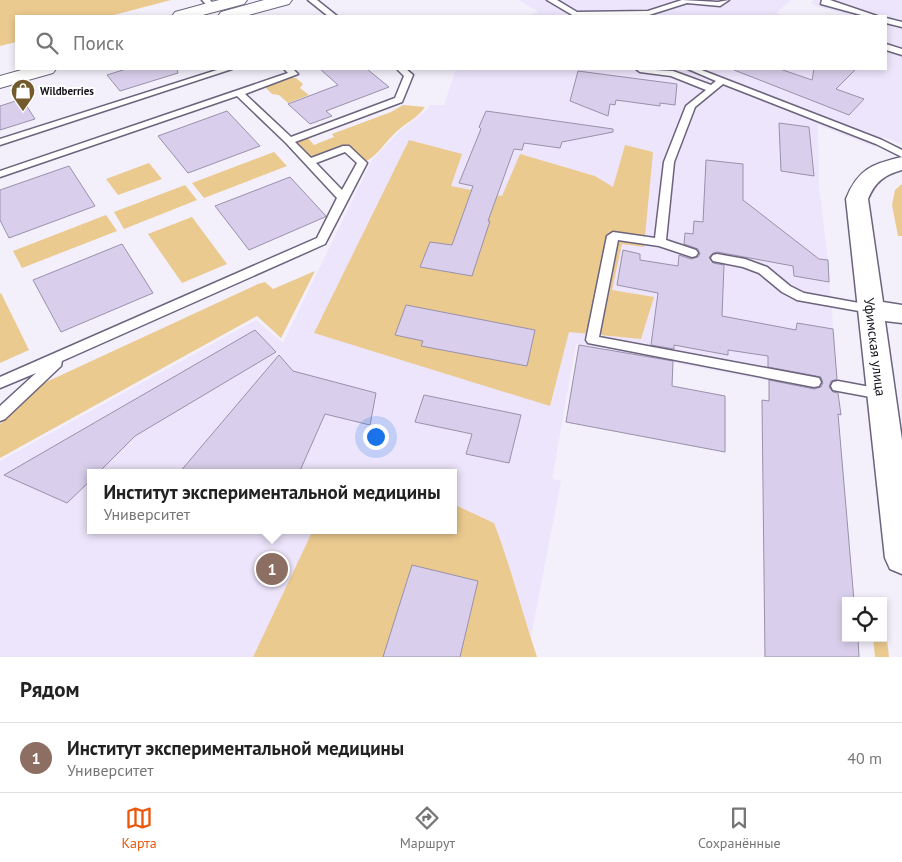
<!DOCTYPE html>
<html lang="ru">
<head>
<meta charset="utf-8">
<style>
	:root { --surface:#fff; --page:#f2f2f2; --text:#222; --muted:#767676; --line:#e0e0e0; --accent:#ea580c }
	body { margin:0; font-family:"PT Sans",sans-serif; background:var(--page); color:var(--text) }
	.controls { position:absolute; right:15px; bottom:15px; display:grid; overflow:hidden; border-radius:0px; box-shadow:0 2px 8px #0003 }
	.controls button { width:45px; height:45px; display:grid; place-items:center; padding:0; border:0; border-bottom:1px solid var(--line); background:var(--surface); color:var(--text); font:25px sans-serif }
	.you { position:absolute; left:375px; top:436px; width:18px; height:18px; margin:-12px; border:4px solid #fff; border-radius:50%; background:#1a73e8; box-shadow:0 0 0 8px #1a73e833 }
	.badge { display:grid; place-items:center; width:32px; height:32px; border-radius:50%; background:var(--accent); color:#fff; font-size:16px; font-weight:700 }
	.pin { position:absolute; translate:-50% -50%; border:2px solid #fff; box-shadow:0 1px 5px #0006 }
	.popup { position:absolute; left:87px; top:469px; width:370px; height:65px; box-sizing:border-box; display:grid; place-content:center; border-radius:0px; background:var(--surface); filter:drop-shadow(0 1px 4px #0005); font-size:16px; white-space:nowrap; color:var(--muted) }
	.popup b { font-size:19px; color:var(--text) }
	.popup::after { content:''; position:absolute; left:50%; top:100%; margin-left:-10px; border:10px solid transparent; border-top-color:var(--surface) }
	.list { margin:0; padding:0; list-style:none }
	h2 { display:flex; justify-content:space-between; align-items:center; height:65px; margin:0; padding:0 20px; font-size:21px }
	h2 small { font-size:16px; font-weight:400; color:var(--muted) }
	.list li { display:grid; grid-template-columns:32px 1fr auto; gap:15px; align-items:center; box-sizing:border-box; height:70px; padding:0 20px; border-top:1px solid var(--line) }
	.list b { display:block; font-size:19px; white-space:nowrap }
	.list p { margin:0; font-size:16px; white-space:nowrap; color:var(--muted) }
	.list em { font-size:16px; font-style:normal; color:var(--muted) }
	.icon { flex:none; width:28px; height:28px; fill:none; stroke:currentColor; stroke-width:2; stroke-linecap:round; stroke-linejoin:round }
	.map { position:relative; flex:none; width:902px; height:657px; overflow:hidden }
	.search { position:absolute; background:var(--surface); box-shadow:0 2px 8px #0003; left:15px; right:15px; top:15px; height:55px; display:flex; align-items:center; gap:12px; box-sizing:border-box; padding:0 18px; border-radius:0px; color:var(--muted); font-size:19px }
	.sheet { height:135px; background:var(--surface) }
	nav { display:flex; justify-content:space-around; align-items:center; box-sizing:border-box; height:70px; border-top:1px solid var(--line); background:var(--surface); font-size:14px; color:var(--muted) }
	nav a { display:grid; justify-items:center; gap:2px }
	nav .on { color:var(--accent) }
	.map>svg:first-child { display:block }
	.built { fill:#ede5fb; fill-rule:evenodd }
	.green { fill:#ebca8f }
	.building { fill:#d9cfec; stroke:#9990ab }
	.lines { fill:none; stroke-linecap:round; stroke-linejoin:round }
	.lane-casing { stroke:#6c637d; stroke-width:3 }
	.street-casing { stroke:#6c637d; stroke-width:3 }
	.primary-casing { stroke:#6c637d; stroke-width:2 }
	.lane { fill:#fff; fill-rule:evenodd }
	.street { fill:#fff; fill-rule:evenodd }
	.primary { fill:#fff; fill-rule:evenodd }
	.labels { text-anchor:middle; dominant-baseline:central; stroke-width:4; stroke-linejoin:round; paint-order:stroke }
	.far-poi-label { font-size:11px; font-weight:bold; fill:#16121c; stroke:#fff; text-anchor:start }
	.street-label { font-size:14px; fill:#16121c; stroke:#fff }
</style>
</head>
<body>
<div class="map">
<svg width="902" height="657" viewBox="0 0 902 657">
	<rect width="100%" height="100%" fill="#f3effb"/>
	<g class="built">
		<path d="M519,0H791L776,13L785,16H529L539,12Z"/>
		<path d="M814,0H902V49L886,44V16H851L816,6L811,3Z"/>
		<path d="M886,48L902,54V144L883,137L875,147L818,125L819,188L828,260L838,394L576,344L552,479L561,481L527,657H0V461L256,320L283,343L372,160L400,131L429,108V105H444L456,69H886ZM91,473H453V530H91Z"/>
	</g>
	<g class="green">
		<path d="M0,0H171L110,16H16V42L0,46Z"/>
		<path d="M292,78H296L303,84L300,88L309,95L288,103L279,95L272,94L266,88L269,85Z"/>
		<path d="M403,105L425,107C418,118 405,123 395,133C385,142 377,157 364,162L346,146L312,158L305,155L296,144L299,139L306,136L314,145L334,137L332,134L391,112Z"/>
		<path d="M409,140L462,154L451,186L502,196L520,154L595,176L613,187L625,145L653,152L644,247L622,244L612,290L654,297L641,339L569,332L550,406L314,333Z"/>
		<path d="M274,152L287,166L204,198L192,183Z"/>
		<path d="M149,163L162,179L118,195L106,179Z"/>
		<path d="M902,184V236H898L892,205L895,190Z"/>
		<path d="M185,185L197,200L124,229L114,212Z"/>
		<path d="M106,215L117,231L22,268L13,251Z"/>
		<path d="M192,217L227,264L182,283L148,234Z"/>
		<path d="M315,271L281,338L257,316L0,458V424L44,383L258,284L265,282L273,289Z"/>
		<path d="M1,293L29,350L0,363V294Z"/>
		<path d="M453,504L494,523C511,567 522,612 537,657H253L313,530H453Z"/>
		<path d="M884,612L889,657H875L873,638H883Z"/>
	</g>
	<g class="building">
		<path d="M126,69H177L178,73L120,91L107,75Z"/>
		<path d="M320,69H367L389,87L326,111L332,116L310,124L288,104L338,85Z"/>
		<path d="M734,69H780L812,80L814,69H856L836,89L864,99L849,115L734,70Z"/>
		<path d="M578,71L677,84L675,105L660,103V106L616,100L615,105L610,104L608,116L570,101Z"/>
		<path d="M22,99L35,119L0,130V106Z"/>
		<path d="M227,111L260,146L188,173L158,136Z"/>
		<path d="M486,111L613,129V132L562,142L560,148L524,143L522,150L514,149L488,221H490L472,276L420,267L430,242L452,245L473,186L459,183L481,129L479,127Z"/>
		<path d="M779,123L809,127L814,176L781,171Z"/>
		<path d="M706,160L743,164V200L819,259L828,260L829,282L794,276L793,266L717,252L713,253L709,257L713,263L724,265L722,316L796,330L797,323L833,329L837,379L831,381L829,387L833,392L838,393L841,415L838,414L854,601H846V638H858L859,657H765L762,400L769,401V380L814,389L821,387L823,383L821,377L768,367V356L728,350V355L674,345V349L651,345L658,293L617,285L623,250L640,254V260L678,266L679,255L691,259L698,257L700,254L698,249L684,244L685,233L693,234L694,221L703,222Z"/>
		<path d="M69,166L95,206L9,238L0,220V190Z"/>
		<path d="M290,177L326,216L325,217L249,250L215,206Z"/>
		<path d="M122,244L153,293L61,332L33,280Z"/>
		<path d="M406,305L535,330L527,366L421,346L423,341L395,335Z"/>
		<path d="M255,330L276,352L135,436L98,473H91V480L67,503L4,475Z"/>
		<path d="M579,345L673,361L672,386L725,396V452L566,422Z"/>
		<path d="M279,355L293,371L376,393L370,425L325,414L299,473H179Z"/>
		<path d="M424,395L521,415L509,463L466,454L472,434L415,422Z"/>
		<path d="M412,565L478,581L460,657H383Z"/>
	</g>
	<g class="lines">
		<defs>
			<g id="lane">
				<path d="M202,0H210L217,7L210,9Z"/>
				<path d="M308,0H317L337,16H328Z"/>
				<path d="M547,0H557L577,12L648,11L682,0L718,2L729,0L720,6L687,3L649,15L574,16Z"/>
				<path d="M822,0H830L877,16H865L821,4Z"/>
				<path d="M886,18L902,22V27L886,23Z"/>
				<path d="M886,44L902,49V55L886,50Z"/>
				<path d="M220,69H232L0,145V139Z"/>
				<path d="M284,69H293L298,74L245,94L291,137L395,98L404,76L397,69H406L413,75L402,102L295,142L311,158L343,146H349L367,163L325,244L62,361L61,366L5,419L0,421V406L36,373L0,388V377L317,238L337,198L286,143L237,96L0,177V171L288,73ZM345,152L357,163L342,190L316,163Z"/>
				<path d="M636,69L673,71L711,85L716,81L688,69H699L882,140L902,150V157L876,144L723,84L695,107L674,162L666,240L696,250L698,253L696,256L692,257L659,246L618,240L599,337L814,377L819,378L821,382L819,386L814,387L588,343L586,340L607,236L613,232L655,238L664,162L686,106L706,90L671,76L640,72Z"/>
				<path d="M717,254L745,259L767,267L790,286L804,293L870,305L876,309L870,313L797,300L782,292L759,273L743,267L713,261L711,258L713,255Z"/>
				<path d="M838,381L881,389L886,390L888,394L886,398L881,399L838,391L833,390L831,386L833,382Z"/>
			</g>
			<path id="street" d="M902,157V170C884,175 875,182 868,199L883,302L902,305V323L885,321L902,440V574L890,569L885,558L846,199C858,169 872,164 902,157Z"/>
			<g id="primary">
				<path d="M219,0H247L244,4L199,16H172L175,12Z"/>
				<path d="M264,0H292L289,4L245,16H218L221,12Z"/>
				<path d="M25,69H56L53,73L0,88V76Z"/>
			</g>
		</defs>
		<use href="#lane" class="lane-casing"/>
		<use href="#street" class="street-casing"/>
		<use href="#primary" class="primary-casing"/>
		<use href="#lane" class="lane"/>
		<use href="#street" class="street"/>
		<use href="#primary" class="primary"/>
	</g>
	<defs>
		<symbol id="shop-pin" viewBox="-11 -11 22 30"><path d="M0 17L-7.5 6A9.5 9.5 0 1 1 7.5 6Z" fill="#735b2c" stroke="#fff"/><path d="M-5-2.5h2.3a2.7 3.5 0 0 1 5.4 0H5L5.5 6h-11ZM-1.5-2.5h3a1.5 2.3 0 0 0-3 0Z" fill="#fff"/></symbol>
	</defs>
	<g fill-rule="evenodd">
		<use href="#shop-pin" x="9" y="77" width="28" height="38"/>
	</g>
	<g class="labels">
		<g class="far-poi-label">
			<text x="40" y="91">Wildberries</text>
		</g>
		<g class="street-label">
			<text transform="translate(875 347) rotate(83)">Уфимская улица</text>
		</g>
	</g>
</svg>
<div class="controls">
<button><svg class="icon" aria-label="locate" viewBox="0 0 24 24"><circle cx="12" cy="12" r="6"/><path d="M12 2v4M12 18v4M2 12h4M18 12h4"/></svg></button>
</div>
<div class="you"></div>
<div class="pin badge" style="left:272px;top:569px;background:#8d6e63">1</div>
<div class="popup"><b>Институт экспериментальной медицины</b>Университет</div>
<div class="search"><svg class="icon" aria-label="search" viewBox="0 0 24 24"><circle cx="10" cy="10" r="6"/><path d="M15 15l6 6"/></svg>Поиск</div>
</div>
<section class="sheet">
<h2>Рядом<small></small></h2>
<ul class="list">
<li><span class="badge" style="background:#8d6e63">1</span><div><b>Институт экспериментальной медицины</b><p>Университет</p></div><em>40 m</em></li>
</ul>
</section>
<nav>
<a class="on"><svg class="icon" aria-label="map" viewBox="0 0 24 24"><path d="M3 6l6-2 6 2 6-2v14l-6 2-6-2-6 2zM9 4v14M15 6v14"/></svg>Карта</a>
<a><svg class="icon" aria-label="directions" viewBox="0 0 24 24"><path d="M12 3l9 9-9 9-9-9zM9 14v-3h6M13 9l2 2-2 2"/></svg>Маршрут</a>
<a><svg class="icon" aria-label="saved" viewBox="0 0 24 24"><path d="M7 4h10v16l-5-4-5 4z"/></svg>Сохранённые</a>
</nav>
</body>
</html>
